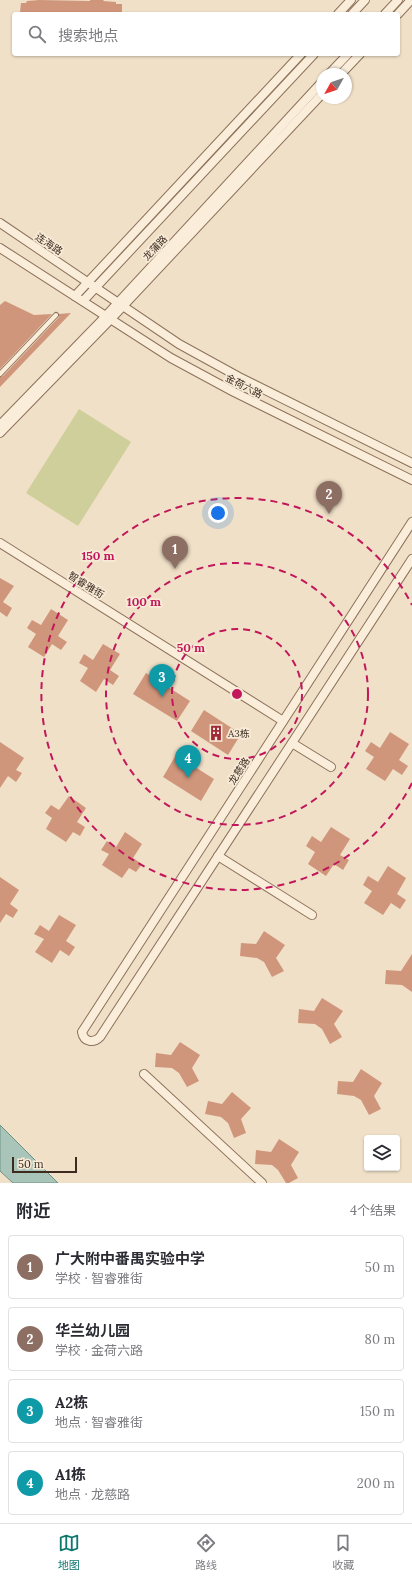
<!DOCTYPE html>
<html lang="zh">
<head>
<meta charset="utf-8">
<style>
	:root { --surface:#fff; --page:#f7f7f7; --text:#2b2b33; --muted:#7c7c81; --line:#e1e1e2; --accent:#0f766e }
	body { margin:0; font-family:Lora,"Noto Sans SC",serif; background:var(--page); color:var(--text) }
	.controls { position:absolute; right:12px; bottom:12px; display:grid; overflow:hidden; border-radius:4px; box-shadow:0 1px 3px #0004 }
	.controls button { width:36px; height:36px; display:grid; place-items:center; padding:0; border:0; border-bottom:1px solid var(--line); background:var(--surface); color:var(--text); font:20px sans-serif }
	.compass { position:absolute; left:316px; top:68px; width:36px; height:36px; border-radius:50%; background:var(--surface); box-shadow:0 1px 3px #0004; rotate:230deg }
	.scale { position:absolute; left:12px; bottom:10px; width:65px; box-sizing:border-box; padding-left:4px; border:2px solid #3d2b20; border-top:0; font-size:11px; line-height:14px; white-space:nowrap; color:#3d2b20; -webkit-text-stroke:3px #f7ebd7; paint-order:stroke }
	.you { position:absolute; left:218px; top:513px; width:14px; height:14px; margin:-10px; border:3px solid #fff; border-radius:50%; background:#1a73e8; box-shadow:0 0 0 6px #1a73e833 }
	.badge { display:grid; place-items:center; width:26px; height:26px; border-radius:50%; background:var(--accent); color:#fff; font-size:13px; font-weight:700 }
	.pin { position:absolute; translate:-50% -33px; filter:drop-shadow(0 1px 2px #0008) }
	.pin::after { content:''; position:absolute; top:21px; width:14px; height:12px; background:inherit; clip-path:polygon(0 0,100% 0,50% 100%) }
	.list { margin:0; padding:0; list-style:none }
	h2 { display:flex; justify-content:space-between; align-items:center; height:52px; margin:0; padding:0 16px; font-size:17px }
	h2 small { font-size:13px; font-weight:400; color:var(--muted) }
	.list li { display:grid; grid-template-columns:26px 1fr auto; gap:12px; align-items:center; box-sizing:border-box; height:64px; margin:0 8px 8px; padding:0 8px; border:1px solid var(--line); border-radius:4px }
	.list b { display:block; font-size:15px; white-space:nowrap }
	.list p { margin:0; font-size:13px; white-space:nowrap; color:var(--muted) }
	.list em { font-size:13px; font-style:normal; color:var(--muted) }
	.icon { flex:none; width:22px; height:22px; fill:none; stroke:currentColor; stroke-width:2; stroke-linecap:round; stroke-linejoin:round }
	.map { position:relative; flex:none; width:412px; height:1183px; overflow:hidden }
	.search { position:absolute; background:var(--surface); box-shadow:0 1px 3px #0004; left:12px; right:12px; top:12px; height:44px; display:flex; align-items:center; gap:10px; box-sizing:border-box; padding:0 14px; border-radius:4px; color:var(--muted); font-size:15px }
	.sheet { height:340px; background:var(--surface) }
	nav { display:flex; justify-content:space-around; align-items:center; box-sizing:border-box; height:56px; border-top:1px solid var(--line); background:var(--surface); font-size:11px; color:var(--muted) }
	nav a { display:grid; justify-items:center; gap:2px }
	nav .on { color:var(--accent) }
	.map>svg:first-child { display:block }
	.green { fill:#cecf9a }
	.water { fill:#a9c4b9; stroke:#6e9386 }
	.building { fill:#d0967c }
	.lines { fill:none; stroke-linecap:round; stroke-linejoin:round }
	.lane-casing { stroke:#8d715b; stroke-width:6 }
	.street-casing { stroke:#8d715b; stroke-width:10 }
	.lane { stroke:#faeedb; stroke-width:4 }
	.street { stroke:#faeedb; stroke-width:8 }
	.ring { fill:none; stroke:#c2185b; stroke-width:2; stroke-dasharray:7 5 }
	.labels { text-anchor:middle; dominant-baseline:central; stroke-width:3.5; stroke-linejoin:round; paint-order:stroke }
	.street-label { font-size:10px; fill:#3d2b20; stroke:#f7ebd7 }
	.poi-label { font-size:10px; fill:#3d2b20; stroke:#f7ebd7; text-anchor:start }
	.centre { fill:#c2185b; stroke:#f7ebd7; stroke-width:2 }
	.ring-label { font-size:12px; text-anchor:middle; font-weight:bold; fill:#c2185b; stroke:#f7ebd7; stroke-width:3.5; stroke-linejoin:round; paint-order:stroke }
</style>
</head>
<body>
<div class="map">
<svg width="412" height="1183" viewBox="0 0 412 1183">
	<rect width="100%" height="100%" fill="#f0e0c7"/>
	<path class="green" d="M79,409L131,442L78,526L26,493Z"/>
	<path class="water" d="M0,1125L58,1183H13L0,1171Z"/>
	<g class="building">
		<path d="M39,0L90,1V0H104L103,1L116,2V4H122V13L102,12V14H92V12H67V14H26V12H20L21,3H26L27,1Z"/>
		<path d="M5,301L34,315L52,314L0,369V305Z"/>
		<path d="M71,313L0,387V377L3,376L59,317V314Z"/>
		<path d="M0,578L14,586L3,602L12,608L7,617L0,612Z"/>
		<path d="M51,609L68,620L58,636L67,642L61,650L52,644L44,657L28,647L36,634L27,628L32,620L41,625Z"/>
		<path d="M103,644L120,654L110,670L119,676L113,685L104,679L96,692L80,681L88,668L79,663L84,654L93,660Z"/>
		<path d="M146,673L190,701L177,721L133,694Z"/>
		<path d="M204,710L241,734L228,755L191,731Z"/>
		<path d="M390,732L409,744L399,760L408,766L402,775L393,769L385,781L366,769L374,757L365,751L371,742L380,748Z"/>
		<path d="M0,742L24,758L16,770L22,773L16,782L8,776L0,788Z"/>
		<path d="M176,755L214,779L201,801L163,777Z"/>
		<path d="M69,796L86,808L77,822L85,827L80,836L73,832L66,842L46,829L52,818L45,813L51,805L59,810Z"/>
		<path d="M331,827L350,839L340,855L349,860L343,870L334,864L326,876L308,864L315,852L306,846L312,836L321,842Z"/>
		<path d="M125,832L142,844L133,858L142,864L136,872L129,868L122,878L102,865L109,854L101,850L107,841L116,847Z"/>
		<path d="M388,866L406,878L397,894L406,900L400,909L391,903L383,915L364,903L372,891L363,885L368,876L378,882Z"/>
		<path d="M0,877L19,890L10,904L18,910L13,918L6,914L0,923Z"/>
		<path d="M59,915L76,925L66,941L75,947L69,956L60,950L52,963L35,952L44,939L34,934L40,925L49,931Z"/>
		<path d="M264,931L285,945L276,958L284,971L272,977L264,962L257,958L240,956L241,943L256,944Z"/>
		<path d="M412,954V992L402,985L385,984L386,970L401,971Z"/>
		<path d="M322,998L343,1011L334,1024L342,1037L330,1044L322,1029L315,1024L298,1023L299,1009L314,1011Z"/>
		<path d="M180,1042L200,1055L192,1068L199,1081L187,1087L179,1073L172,1068L155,1067L156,1053L171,1055Z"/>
		<path d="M361,1069L382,1083L374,1096L381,1109L369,1115L361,1100L354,1096L337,1094L338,1081L353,1082Z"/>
		<path d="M232,1092L251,1108L241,1119L246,1133L234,1138L228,1123L221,1117L205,1114L208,1101L222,1104Z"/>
		<path d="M279,1139L299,1152L291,1165L298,1178L289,1183H286L278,1170L272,1165L255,1164L256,1150L271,1152Z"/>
	</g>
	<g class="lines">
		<defs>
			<path id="lane" d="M0,374L56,315"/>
			<g id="street">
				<path d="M338,14L351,0"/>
				<path d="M352,14L365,0"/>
				<path d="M385,14L398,0"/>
				<path d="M398,14L411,0"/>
				<path d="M329,74L348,54"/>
				<path d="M341,74L360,54"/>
				<path d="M0,223L179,344L239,377L412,463"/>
				<path d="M0,248L171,358L234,392L412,480"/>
				<path d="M75,296L301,54"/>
				<path d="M83,301L314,54"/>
				<path d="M0,425L103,319L322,82"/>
				<path d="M0,433L110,320L322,94"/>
				<path d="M412,522L82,1032C84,1043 94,1043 100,1037L412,559"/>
				<path d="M0,543L283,721"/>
				<path d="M292,743L331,767"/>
				<path d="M218,856L312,915"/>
				<path d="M144,1074L262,1183"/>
			</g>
		</defs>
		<use href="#lane" class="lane-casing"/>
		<use href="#street" class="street-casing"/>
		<use href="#lane" class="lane"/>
		<use href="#street" class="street"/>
	</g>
	<g class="ring">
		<circle cx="237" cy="694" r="65"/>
		<circle cx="237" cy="694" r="131"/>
		<path d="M412 783A196 196 0 1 1 412 605"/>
	</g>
	<defs>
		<symbol id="building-bare" viewBox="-9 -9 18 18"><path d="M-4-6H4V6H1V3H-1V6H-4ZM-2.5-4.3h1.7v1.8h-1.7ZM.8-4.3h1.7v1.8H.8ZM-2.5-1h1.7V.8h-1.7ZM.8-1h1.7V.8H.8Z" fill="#9f2936" stroke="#f7ebd7" stroke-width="2.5" paint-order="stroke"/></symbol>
	</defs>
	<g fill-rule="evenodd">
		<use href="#building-bare" x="205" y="722" width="22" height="22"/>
	</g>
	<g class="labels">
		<g class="street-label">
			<text transform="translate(49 244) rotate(34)">连海路</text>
			<text transform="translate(155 248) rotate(-47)">龙蒲路</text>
			<text transform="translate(244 386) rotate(27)">金荷六路</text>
			<text transform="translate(86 585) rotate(32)">智睿雅街</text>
			<text transform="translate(239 771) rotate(-57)">龙慈路</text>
		</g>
		<g class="poi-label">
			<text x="228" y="733">A3栋</text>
		</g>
	</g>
	<circle cx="237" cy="694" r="6" class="centre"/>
	<g class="ring-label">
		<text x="98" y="560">150 m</text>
		<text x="144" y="606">100 m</text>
		<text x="191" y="652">50 m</text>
	</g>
</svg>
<div class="controls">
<button><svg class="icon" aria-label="layers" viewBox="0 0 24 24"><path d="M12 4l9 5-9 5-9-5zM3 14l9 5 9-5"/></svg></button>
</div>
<svg class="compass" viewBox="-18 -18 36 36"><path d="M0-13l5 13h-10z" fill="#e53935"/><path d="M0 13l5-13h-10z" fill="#7c7c81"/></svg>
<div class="scale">50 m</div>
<div class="you"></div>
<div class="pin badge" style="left:175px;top:569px;background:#8d6e63">1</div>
<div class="pin badge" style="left:329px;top:514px;background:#8d6e63">2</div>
<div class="pin badge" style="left:162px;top:697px;background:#0f9aa8">3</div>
<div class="pin badge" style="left:188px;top:778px;background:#0f9aa8">4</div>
<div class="search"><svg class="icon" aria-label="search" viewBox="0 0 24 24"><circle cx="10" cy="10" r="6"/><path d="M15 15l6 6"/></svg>搜索地点</div>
</div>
<section class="sheet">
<h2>附近<small>4个结果</small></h2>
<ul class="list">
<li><span class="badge" style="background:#8d6e63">1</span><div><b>广大附中番禺实验中学</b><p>学校 · 智睿雅街</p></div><em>50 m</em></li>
<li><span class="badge" style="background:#8d6e63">2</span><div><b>华兰幼儿园</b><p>学校 · 金荷六路</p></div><em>80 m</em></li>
<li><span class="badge" style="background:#0f9aa8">3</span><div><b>A2栋</b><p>地点 · 智睿雅街</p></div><em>150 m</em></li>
<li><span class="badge" style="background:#0f9aa8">4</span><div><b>A1栋</b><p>地点 · 龙慈路</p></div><em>200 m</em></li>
</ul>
</section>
<nav>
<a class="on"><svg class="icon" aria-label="map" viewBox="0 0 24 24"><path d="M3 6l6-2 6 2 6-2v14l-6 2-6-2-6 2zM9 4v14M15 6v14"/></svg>地图</a>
<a><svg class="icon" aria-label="directions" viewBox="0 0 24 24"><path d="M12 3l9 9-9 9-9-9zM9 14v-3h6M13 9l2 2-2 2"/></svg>路线</a>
<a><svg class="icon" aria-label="saved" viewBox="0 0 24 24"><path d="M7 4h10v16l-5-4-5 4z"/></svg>收藏</a>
</nav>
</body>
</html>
